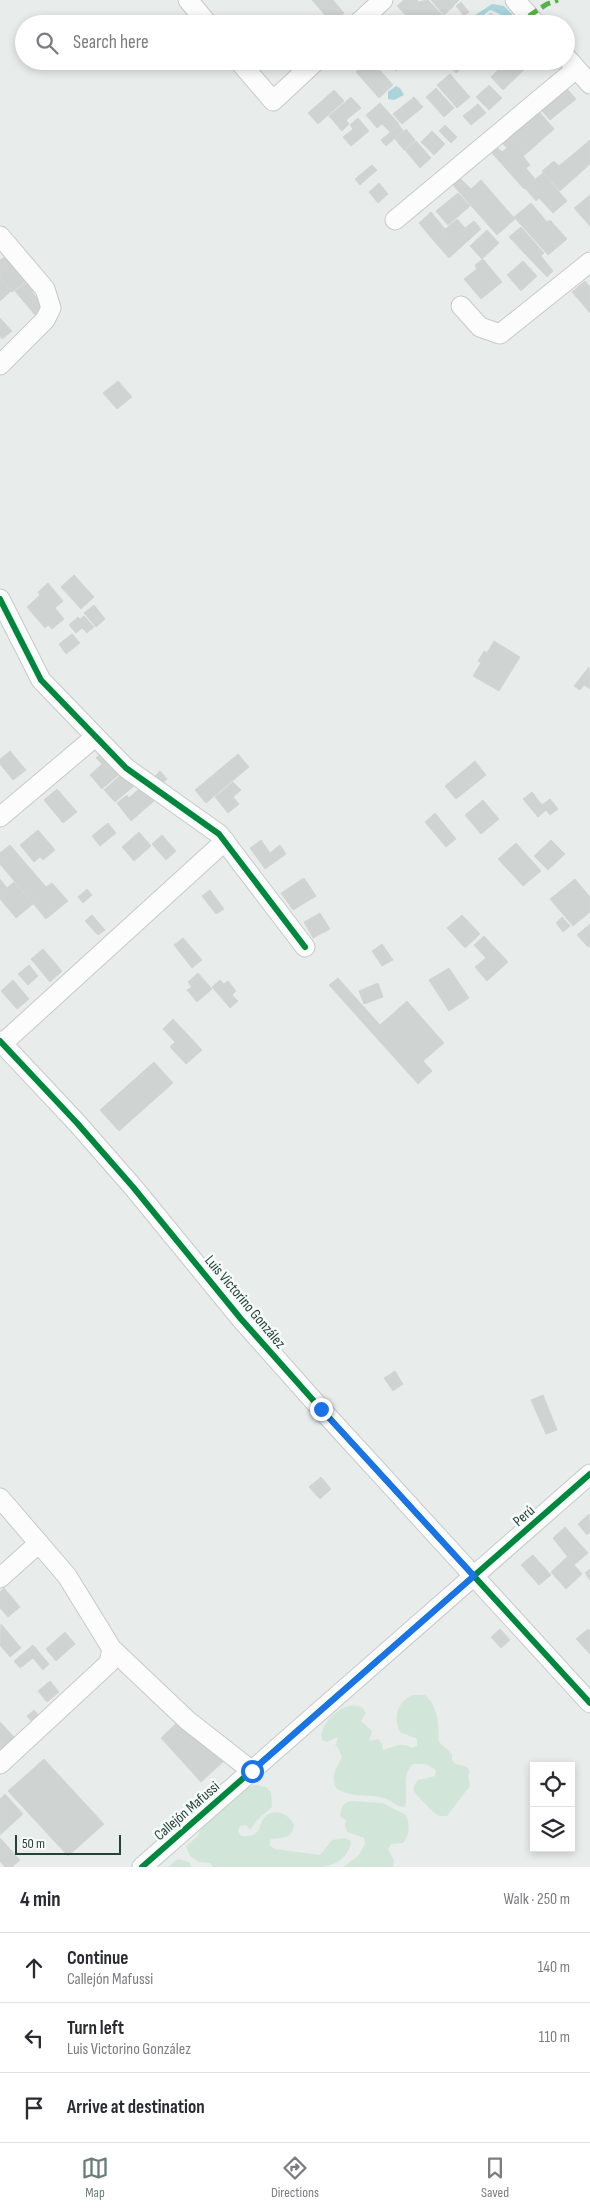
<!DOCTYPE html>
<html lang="en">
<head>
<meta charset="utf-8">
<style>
	:root { --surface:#fff; --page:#f2f2f3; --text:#2b2b33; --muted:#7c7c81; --line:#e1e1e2; --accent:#697e78 }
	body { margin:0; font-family:"Sofia Sans Condensed",sans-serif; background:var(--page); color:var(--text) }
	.controls { position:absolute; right:15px; bottom:15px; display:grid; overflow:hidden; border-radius:0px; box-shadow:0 2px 8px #0003 }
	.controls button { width:45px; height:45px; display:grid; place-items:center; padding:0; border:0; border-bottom:1px solid var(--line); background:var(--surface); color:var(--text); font:25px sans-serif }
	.scale { position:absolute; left:15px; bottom:12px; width:106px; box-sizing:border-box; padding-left:5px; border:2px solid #24423a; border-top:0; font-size:14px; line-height:18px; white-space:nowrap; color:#24423a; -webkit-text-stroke:4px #f7fbf9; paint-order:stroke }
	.stop { position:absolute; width:15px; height:15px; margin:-11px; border:4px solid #1a73e8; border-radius:50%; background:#fff }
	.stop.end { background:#1a73e8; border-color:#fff; box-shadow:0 1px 5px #0008 }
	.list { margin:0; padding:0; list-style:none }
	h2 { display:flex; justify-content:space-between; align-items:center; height:65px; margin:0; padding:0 20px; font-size:21px }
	h2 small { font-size:16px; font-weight:400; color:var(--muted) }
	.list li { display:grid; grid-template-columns:32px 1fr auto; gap:15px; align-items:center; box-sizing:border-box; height:70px; padding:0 20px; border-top:1px solid var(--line) }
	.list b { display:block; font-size:19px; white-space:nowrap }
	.list p { margin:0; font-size:16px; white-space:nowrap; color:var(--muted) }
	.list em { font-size:16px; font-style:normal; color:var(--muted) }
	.icon { flex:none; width:28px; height:28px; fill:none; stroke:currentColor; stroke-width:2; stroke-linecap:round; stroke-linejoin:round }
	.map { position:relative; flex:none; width:590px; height:1867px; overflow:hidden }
	.search { position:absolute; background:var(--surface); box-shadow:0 2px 8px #0003; left:15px; right:15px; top:15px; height:55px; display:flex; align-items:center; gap:12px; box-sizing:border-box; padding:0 18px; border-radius:28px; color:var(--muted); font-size:19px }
	.sheet { height:275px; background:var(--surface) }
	nav { display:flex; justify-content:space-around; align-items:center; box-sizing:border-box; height:70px; border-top:1px solid var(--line); background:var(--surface); font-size:14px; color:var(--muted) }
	nav a { display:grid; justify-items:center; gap:2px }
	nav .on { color:var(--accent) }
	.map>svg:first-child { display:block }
	.green { fill:#d1e6d8 }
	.water { fill:#a9d4db }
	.building { fill:#cfd4d2; stroke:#d1d6d4 }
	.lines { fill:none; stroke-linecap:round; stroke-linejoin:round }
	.minor-casing { stroke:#c5cac8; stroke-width:21 }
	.minor { stroke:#fcfcfc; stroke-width:19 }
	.quiet { stroke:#55b346; stroke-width:5; stroke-dasharray:10 5; stroke-linecap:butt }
	.cycleway-casing { stroke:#f7fbf9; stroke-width:9 }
	.cycleway { stroke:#00873e; stroke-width:6 }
	.route { stroke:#1a73e8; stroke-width:6 }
	.labels { text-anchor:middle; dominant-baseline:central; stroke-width:5; stroke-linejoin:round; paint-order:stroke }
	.street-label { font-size:15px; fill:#24423a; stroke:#f7fbf9 }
</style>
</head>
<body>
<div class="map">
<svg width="590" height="1867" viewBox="0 0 590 1867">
	<rect width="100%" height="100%" fill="#e8edeb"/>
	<g class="green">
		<path d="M412,1695H425C439,1707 438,1724 439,1742L452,1754V1760L456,1764L467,1767L470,1772L468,1774L470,1786L447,1816C443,1816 439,1817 436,1814C432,1811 415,1794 414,1791C413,1787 415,1783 418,1780L435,1776L436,1770L426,1764H413C401,1775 409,1792 405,1807C396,1807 392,1800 383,1798C366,1793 355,1799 337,1789C329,1776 337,1768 342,1757L337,1746L335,1748L338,1737L327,1742L322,1740C317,1727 338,1707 350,1706C354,1705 358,1706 362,1707L366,1713L361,1721L372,1731L369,1741L378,1739L382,1744L383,1750C394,1747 401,1741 412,1748L417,1746V1739L400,1732C393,1717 397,1703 412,1695Z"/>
		<path d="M256,1785L266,1787L271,1792L272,1807L258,1819L250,1830L246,1825L240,1826L238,1831L241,1836C265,1838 256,1823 267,1815C277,1808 290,1815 294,1825C293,1838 283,1838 271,1839L269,1845L275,1849L320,1855L332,1840L345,1838L351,1841C349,1857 337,1865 322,1867H213L210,1863L199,1862L190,1856L186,1846L197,1837L206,1820L221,1807L233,1802L243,1789Z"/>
		<path d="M352,1801L383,1803L406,1815C410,1824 410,1835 403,1843L391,1844L388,1849L394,1860L393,1867H343L359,1855L365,1844L364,1838L347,1832L345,1826L346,1820L340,1817C341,1808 342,1802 352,1801Z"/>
		<path d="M178,1859L189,1862L192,1867H168Z"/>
	</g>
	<g class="water">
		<path d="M492,4L504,6L512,14L513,24H507C505,16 497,12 490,10L472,24H445L449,17L468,20Z"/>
		<path d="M396,86L400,88L404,95L394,100L388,99V92Z"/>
	</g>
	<g class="building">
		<path d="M312,0H333L344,13L332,23Z"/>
		<path d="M404,0H417L418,2L428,0L445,18L439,24H414L397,6Z"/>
		<path d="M431,0H448L454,6L444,15Z"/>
		<path d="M449,0H459L454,5Z"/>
		<path d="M461,2L469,12L464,16L456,6Z"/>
		<path d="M491,13L500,24H479Z"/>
		<path d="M369,61H372L393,85L379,98L356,72Z"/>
		<path d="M389,61H408L396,71Z"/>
		<path d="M445,61H466L467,63L456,73Z"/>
		<path d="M507,61H519L526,68L503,90L491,77Z"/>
		<path d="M450,74L470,97L457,108L437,85Z"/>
		<path d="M563,84L576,99L550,120L537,105Z"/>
		<path d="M489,85L502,98L489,110L476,97Z"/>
		<path d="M436,88L454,108L444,117L426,97Z"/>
		<path d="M334,90L344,101L318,124L308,113Z"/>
		<path d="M351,97L361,108L346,120L349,124L342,131L329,116Z"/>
		<path d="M414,97L423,107L402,124L393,114Z"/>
		<path d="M380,103L399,124L390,132L382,124L377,128L366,115Z"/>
		<path d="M478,104L486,113L471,125L463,116Z"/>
		<path d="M537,109L554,129L527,153L509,133Z"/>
		<path d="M358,118L369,131L351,146L343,137L353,129L350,125Z"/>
		<path d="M399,125L403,131L386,146L381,140Z"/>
		<path d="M445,125L457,137L451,143L439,131Z"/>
		<path d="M406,129L415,140L404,150L395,139Z"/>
		<path d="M432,131L445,144L434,155L421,142Z"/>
		<path d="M510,134L527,153L523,156L530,165L526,168L535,179L524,189L491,152L497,147L502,152L507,148L501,142Z"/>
		<path d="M590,140V164L560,191L542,171L554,161L559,166Z"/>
		<path d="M416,141L431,158L420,168L405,150Z"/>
		<path d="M372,165L377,170L360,185L355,179Z"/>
		<path d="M543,173L567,201L553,213L539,198L536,201L525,188Z"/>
		<path d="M460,178L471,189L481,180L515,219L497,235L452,184Z"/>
		<path d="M379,183L388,194L378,203L369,192Z"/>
		<path d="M458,193L470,206L448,225L436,211Z"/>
		<path d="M590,195V226L574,208Z"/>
		<path d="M531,203L547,222L550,220L567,239L548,255L514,217Z"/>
		<path d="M431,212L445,229L433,240L419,223Z"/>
		<path d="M457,219L465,228L474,221L481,229L449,258L433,240Z"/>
		<path d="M521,227L544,253L541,256L553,271L547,277L509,237Z"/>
		<path d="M487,230L499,243L482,259L470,246Z"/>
		<path d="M6,256L26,281L12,292L0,277V260Z"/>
		<path d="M483,259L502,282L481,299L464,279L477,269L475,265Z"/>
		<path d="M523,261L537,276L521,291L507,275Z"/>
		<path d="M0,278L11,291L0,301Z"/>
		<path d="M30,279L37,288L32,292L44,307L35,315L15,291Z"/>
		<path d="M585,281L590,287V313L572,292Z"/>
		<path d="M0,318L12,331L2,339L0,336Z"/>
		<path d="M118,381L132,397L117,409L103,393Z"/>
		<path d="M74,575L94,597L81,609L61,587Z"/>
		<path d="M48,583L63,601L55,608L64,619L52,629L48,625L45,628L27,607L40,595L38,592Z"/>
		<path d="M94,605L105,619L96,627L84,613Z"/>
		<path d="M84,616L94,627L87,633L82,628L76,633L69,625L78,617L80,619Z"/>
		<path d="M72,634L80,643L66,654L59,644Z"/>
		<path d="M494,641L520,657L499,691L473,676L481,663L478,661L484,651L487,653Z"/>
		<path d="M589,667L590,689L584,685L580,690L574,686Z"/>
		<path d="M105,750L124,770L102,789L90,775L102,764L96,758Z"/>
		<path d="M10,751L26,770L13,780L0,764V759Z"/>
		<path d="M238,754L249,767L206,803L195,790Z"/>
		<path d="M475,761L486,775L456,799L445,786Z"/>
		<path d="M160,771L167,779L161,784L154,777Z"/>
		<path d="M124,772L135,785L115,802L104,790Z"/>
		<path d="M233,782L241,790L233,797L239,804L228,813L215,797Z"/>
		<path d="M141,787L154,801L131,821L117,803L127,795L129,798Z"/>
		<path d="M57,789L77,812L63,823L44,800Z"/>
		<path d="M532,792L542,805L550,799L558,809L550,815L546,810L538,817L523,799Z"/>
		<path d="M483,800L499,819L481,834L465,815Z"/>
		<path d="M435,813L456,839L446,847L425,822Z"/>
		<path d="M108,823L116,833L100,846L92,836Z"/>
		<path d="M38,830L55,850L43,860L40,857L34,862L20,845Z"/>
		<path d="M139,832L151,846L134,861L122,847Z"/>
		<path d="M162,835L176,851L166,860L152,844Z"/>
		<path d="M261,840L270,853L280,845L286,854L265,869L250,848Z"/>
		<path d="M551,840L565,854L548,870L534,856Z"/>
		<path d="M516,843L541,871L523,886L498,859Z"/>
		<path d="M10,845L46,887L52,883L68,901L46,919L0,864V853Z"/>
		<path d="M304,878L316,896L293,910L281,893Z"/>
		<path d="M0,879L7,888L14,882L33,904L16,918L0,899Z"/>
		<path d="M575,879L590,897V912L573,926L550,899Z"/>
		<path d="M87,889L92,895L83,903L78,897Z"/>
		<path d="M210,890L224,909L216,914L202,896Z"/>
		<path d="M320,913L330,929L313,938L304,922Z"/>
		<path d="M92,915L105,930L98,935L85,921Z"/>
		<path d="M462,915L480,934L465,948L447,928Z"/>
		<path d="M562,917L570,926L563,932L556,923Z"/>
		<path d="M590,924V946L588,947L577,935Z"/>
		<path d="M484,936L508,962L487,981L475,967L486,958L474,945Z"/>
		<path d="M183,938L202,960L192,968L174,945Z"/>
		<path d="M382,944L393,960L382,966L372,951Z"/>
		<path d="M43,949L62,971L50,982L31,959Z"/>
		<path d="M29,965L38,976L28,985L18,974Z"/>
		<path d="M449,968L469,998L449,1011L429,980Z"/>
		<path d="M198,973L212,989L197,1002L187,990L192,987L188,982Z"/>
		<path d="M338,978L380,1025L407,1001L444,1043L423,1061L432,1071L418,1084L329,985Z"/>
		<path d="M13,980L29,999L17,1009L1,991Z"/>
		<path d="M220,980L224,984L228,981L236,991L232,995L238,1001L230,1008L212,987Z"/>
		<path d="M378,983L383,997L364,1004L359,991Z"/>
		<path d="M173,1019L202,1050L186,1064L170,1047L175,1042L163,1029Z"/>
		<path d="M154,1062L173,1083L119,1131L100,1110Z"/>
		<path d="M395,1371L403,1384L393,1391L384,1378Z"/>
		<path d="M543,1395L557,1430L546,1434L531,1400Z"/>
		<path d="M321,1477L331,1489L320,1499L309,1487Z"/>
		<path d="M589,1514L590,1532L587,1535L578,1524Z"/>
		<path d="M565,1527L588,1553L574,1565L553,1538Z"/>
		<path d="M533,1555L551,1575L539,1585L521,1565Z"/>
		<path d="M567,1557L582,1574L566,1589L551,1572Z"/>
		<path d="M590,1569V1580L585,1573Z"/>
		<path d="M4,1588L20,1607L8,1617L0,1608V1592Z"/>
		<path d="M1,1624L21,1648L10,1657L0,1645Z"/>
		<path d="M500,1629L510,1640L501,1648L491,1637Z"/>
		<path d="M588,1629L590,1631V1654L576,1639Z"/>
		<path d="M65,1632L75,1644L56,1661L46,1649Z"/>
		<path d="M33,1645L49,1664L43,1670L33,1658L20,1668L14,1661Z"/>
		<path d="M50,1681L59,1692L47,1702L38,1691Z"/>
		<path d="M34,1710L40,1717L33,1723L27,1716Z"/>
		<path d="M183,1717L224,1761L201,1782L161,1738Z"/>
		<path d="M0,1722L15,1738L0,1751Z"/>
		<path d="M44,1759L104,1824L68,1856L8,1791Z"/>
		<path d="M5,1794L23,1814L0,1835V1799Z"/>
		<path d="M0,1838L20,1860L12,1867H5L0,1861Z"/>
	</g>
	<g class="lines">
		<defs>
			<g id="minor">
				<path d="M188,0L208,24"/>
				<path d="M515,0L536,24"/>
				<path d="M357,24L383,0"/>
				<path d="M566,57L590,84"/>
				<path d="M239,61L273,101L316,61"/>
				<path d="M395,220L576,69"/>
				<path d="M0,236L45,289L51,308L45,320L0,365"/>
				<path d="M461,306L480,327L500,334L590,262"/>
				<path d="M0,599L41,680L126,768L219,834L305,947"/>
				<path d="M0,817L95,737"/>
				<path d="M0,1041L77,1123L133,1187L241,1319L321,1409L590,1703"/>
				<path d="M2,1044L225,841"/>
				<path d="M0,1498L67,1576L112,1649L187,1720L252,1771"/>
				<path d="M0,1578L39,1543"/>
				<path d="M0,1764L109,1663L112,1649"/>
				<path d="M142,1867L590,1474"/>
			</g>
		</defs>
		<use href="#minor" class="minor-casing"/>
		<use href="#minor" class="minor"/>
		<path class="quiet" d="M529,16L547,4L558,0"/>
		<defs>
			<g id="cycleway">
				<path d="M0,599L41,680L126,768L219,834L305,947"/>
				<path d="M0,1041L77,1123L133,1187L241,1319L321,1409L590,1703"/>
				<path d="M142,1867L590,1474"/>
			</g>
		</defs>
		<use href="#cycleway" class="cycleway-casing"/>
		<use href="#cycleway" class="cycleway"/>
	</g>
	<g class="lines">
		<path class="route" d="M252,1771L474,1576L321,1409"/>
	</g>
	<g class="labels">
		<g class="street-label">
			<text transform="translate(245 1302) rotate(50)">Luis Victorino González</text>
			<text transform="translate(524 1516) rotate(-41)">Perú</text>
			<text transform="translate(187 1811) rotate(-41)">Callejón Mafussi</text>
		</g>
	</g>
</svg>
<div class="controls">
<button><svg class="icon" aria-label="locate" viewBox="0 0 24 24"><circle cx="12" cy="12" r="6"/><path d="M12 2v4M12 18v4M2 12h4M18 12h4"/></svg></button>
<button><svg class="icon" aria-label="layers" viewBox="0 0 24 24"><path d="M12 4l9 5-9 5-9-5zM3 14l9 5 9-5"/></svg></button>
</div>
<div class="scale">50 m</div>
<div class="stop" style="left:252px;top:1771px"></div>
<div class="stop end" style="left:321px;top:1409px"></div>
<div class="search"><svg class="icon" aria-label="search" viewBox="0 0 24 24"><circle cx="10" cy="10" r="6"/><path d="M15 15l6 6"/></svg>Search here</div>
</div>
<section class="sheet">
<h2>4 min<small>Walk · 250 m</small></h2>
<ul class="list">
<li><svg class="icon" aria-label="ahead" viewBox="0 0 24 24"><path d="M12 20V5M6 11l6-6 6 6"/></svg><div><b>Continue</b><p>Callejón Mafussi</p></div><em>140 m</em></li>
<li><svg class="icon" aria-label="left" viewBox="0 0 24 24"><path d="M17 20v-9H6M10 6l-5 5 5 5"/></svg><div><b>Turn left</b><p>Luis Victorino González</p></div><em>110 m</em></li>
<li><svg class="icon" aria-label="arrive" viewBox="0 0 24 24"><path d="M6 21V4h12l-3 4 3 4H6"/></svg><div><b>Arrive at destination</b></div></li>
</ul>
</section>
<nav>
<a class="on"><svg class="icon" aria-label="map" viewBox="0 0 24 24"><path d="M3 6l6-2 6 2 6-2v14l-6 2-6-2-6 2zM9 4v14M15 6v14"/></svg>Map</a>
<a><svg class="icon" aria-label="directions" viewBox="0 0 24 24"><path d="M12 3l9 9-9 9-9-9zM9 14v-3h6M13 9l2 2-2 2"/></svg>Directions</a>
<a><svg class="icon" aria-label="saved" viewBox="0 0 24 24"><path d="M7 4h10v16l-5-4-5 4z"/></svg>Saved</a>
</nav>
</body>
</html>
